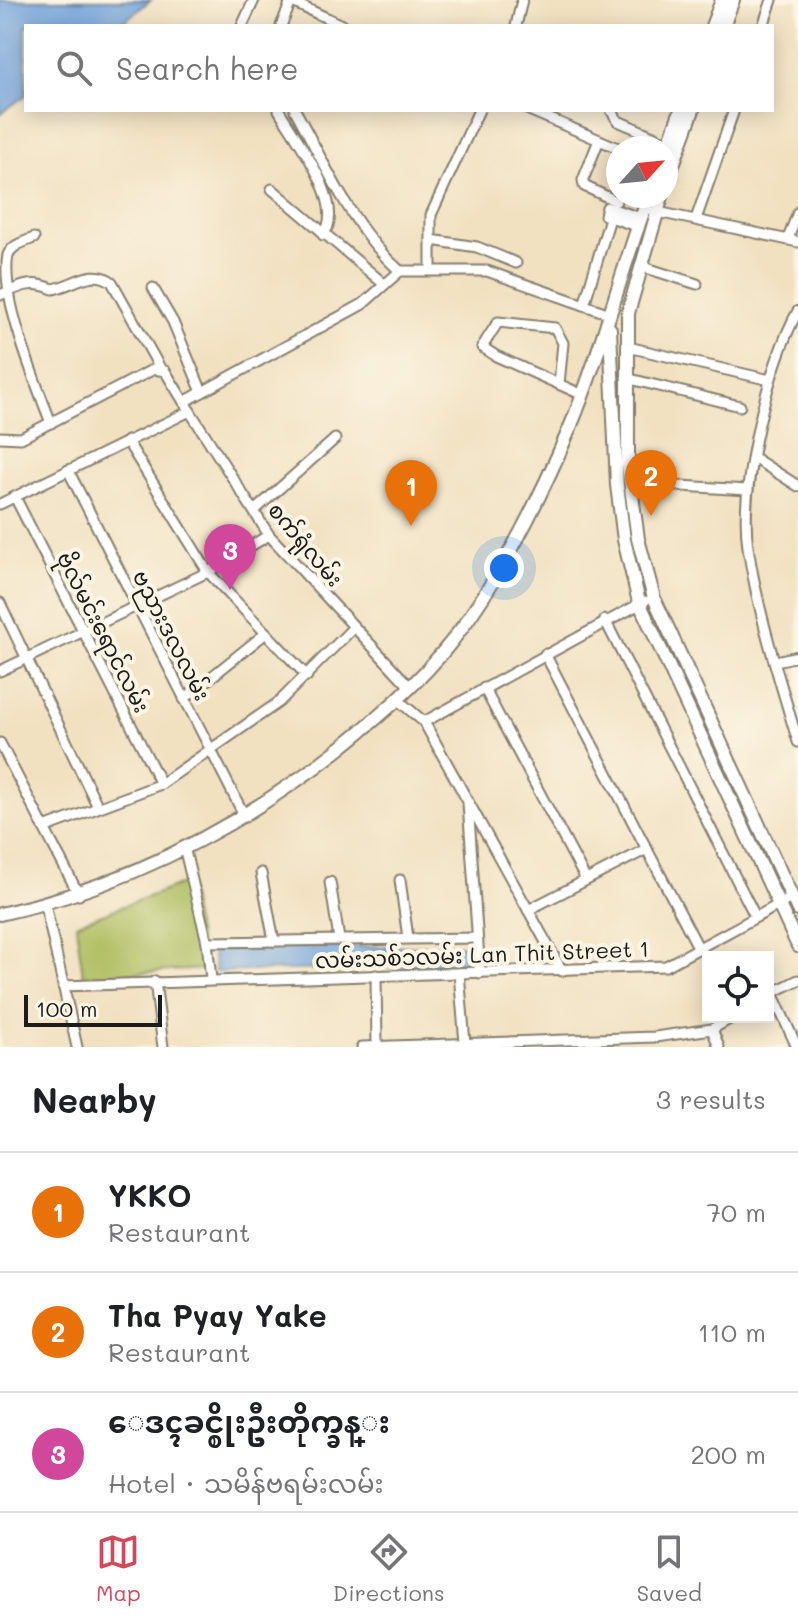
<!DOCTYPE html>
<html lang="en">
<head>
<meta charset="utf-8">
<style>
	:root { --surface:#fff; --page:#f2f2f2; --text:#202124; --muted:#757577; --line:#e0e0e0; --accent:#d1495b }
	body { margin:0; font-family:Mali,"Noto Sans Myanmar",sans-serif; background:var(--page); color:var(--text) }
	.controls { position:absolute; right:24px; bottom:24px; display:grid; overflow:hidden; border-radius:0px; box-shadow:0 4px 20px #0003 }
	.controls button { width:72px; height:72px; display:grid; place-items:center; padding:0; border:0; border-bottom:2px solid var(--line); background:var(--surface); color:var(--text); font:40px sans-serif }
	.compass { position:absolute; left:606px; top:136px; width:72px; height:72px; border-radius:50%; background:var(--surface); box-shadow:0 4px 20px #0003; rotate:63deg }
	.scale { position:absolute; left:24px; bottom:20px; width:138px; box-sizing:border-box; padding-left:8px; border:4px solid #1c1c1c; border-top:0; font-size:22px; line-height:28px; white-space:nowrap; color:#1c1c1c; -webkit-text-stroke:6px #fcf5e5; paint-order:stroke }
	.you { position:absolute; left:504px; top:568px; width:28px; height:28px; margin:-20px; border:6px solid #fff; border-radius:50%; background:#1a73e8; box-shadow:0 0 0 12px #1a73e833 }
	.badge { display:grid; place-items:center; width:52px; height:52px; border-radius:50%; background:var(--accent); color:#fff; font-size:26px; font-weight:700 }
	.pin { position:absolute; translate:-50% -66px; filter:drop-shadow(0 2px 4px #0008) }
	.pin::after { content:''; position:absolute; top:42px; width:28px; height:24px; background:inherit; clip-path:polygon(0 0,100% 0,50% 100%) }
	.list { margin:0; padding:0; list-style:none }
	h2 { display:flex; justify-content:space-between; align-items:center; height:104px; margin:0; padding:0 32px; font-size:34px }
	h2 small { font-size:26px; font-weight:400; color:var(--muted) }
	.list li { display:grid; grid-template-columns:52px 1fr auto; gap:24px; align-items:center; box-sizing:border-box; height:120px; padding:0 32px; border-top:2px solid var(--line) }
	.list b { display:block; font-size:30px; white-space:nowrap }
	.list p { margin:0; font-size:26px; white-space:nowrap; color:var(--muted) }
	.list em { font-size:26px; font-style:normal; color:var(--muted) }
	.icon { flex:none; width:44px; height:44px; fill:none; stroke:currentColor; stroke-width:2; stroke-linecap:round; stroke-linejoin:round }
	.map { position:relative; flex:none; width:798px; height:1047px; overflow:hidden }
	.search { position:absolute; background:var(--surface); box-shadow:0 4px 20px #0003; left:24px; right:24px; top:24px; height:88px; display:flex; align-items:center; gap:20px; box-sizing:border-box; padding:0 28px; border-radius:0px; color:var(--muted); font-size:30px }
	.sheet { height:464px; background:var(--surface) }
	nav { display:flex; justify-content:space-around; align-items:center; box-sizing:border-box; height:112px; border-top:2px solid var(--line); background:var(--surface); font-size:22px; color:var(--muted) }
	nav a { display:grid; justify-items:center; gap:4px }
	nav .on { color:var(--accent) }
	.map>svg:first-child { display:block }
	.green { fill:#afbe60; stroke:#666d3e; stroke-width:2 }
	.water { fill:#71a2dc; stroke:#465f7c; stroke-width:2 }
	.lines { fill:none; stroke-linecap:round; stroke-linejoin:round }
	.minor-casing { stroke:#867e6e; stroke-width:13 }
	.major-casing { stroke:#867e6e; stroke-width:16 }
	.minor { stroke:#fff; stroke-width:9 }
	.major { stroke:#fff; stroke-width:12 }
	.labels { text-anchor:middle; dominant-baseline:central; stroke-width:8; stroke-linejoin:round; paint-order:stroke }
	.street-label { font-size:22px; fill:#1c1c1c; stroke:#fcf5e5 }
</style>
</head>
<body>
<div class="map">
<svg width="798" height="1047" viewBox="0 0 798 1047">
	<rect width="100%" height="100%" fill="#fcf5e5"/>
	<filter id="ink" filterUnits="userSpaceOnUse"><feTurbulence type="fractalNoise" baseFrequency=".0125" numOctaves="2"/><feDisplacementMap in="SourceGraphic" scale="16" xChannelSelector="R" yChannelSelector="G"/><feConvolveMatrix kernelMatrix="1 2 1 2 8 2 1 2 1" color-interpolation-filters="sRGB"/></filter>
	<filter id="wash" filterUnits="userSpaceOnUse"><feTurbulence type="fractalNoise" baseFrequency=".006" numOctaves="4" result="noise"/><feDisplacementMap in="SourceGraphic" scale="32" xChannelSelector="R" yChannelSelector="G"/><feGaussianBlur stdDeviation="1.8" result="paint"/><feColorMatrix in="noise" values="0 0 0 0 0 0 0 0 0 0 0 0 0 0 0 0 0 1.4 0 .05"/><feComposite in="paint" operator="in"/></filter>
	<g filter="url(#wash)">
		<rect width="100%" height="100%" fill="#f1e1c1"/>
		<path class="green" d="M187,882L204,969L83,976L76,924Z"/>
		<g class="water">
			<path d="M0,0H151L118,26H26V95L0,114Z"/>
			<path d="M470,945L471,965L215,972L212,949Z"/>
		</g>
	</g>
	<g filter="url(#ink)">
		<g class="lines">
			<defs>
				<g id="minor">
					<path d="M288,0L344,26"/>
					<path d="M242,26L254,0"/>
					<path d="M281,26L291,2"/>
					<path d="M516,26L522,0"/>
					<path d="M763,26L772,0"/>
					<path d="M279,110C295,138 348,205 323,235"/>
					<path d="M295,110C326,165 352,229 400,271"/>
					<path d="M529,110L618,148"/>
					<path d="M611,110L618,121L669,143"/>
					<path d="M599,140L583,180L584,186L616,201"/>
					<path d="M272,189L384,284"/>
					<path d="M653,211L798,242"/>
					<path d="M696,219L734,110"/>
					<path d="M639,227L605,215L607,207L641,218"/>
					<path d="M34,238C24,242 12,245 8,255C0,296 35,381 51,423"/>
					<path d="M788,239L798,212"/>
					<path d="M431,240L477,247L516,263"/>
					<path d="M640,266L697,284"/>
					<path d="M431,270V215L479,110"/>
					<path d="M153,288L173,322L202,392"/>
					<path d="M0,295C21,286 31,280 53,289C74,285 93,267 112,282L160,368"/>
					<path d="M584,305L610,218"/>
					<path d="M798,311C768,364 739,487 748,547C757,609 780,682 798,742"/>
					<path d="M628,347L770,380"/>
					<path d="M626,378L740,406"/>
					<path d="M559,384L563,343L555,328L498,322L482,347L496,356L583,395"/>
					<path d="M0,437L21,438L154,369L165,371L184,402"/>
					<path d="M127,441L208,572L307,676"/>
					<path d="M754,458L798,486"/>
					<path d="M68,470L245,817"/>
					<path d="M630,483L748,490"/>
					<path d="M15,497L161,784"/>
					<path d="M0,504L190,411"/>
					<path d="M254,511L335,439"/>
					<path d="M0,603L98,807"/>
					<path d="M605,620L755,916"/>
					<path d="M545,654L699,949"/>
					<path d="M776,661L798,656"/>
					<path d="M0,671L208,572L269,535"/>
					<path d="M411,688L269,535L184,402L363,304L400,271H487L610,314"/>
					<path d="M484,688L586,880"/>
					<path d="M184,699L266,633"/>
					<path d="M398,700L424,722L562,971"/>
					<path d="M424,722L645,601"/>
					<path d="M0,743L79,895"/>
					<path d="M468,803L480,973"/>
					<path d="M44,828L161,784L279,702L354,627"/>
					<path d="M185,851L207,942L211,979"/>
					<path d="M261,873L274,941"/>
					<path d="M400,880L408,938"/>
					<path d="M330,882L339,939"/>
					<path d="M45,904L77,1047"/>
					<path d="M528,910L647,849"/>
					<path d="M207,942L477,938"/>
					<path d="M459,973L465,1043"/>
					<path d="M376,975L377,1046"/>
					<path d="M155,981L163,1047"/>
					<path d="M63,986L666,966L793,897"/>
					<path d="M772,993L797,1047"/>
					<path d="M768,995L798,980"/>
					<path d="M712,1029L719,1047"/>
					<path d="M362,1047L655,1037L712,1029L733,1017"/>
				</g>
				<g id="major">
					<path d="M712,26L722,0"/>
					<path d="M723,26L733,0"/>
					<path d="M666,151L681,110"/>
					<path d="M666,184L693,110"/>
					<path d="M662,196L628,313V465L638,539L654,598L798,910"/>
					<path d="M610,329L617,485L624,540L639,602L798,946"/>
					<path d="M0,914C127,886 237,829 339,749C380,716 419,683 452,641C501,578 538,503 569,430C601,354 620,273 649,196"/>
				</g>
			</defs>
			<use href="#minor" class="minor-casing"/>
			<use href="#major" class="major-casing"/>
			<use href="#minor" class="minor"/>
			<use href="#major" class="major"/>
		</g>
	</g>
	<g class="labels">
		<g class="street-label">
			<text transform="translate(306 544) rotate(50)">စက်ရုံလမ်း</text>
			<text transform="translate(104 632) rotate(63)">ဗိုလ်မင်းရောင်လမ်း</text>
			<text transform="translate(172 635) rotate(63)">ဗညားဒလလမ်း</text>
			<text transform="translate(482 954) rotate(-2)">လမ်းသစ်၁လမ်း Lan Thit Street 1</text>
		</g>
	</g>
</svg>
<div class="controls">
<button><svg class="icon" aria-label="locate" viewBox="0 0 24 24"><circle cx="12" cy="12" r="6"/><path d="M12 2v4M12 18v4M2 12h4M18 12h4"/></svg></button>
</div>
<svg class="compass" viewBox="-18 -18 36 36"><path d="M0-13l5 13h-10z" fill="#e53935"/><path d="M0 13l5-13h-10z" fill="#757577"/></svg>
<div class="scale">100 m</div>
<div class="you"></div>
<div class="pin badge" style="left:411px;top:526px;background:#e8710a">1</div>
<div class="pin badge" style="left:651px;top:516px;background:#e8710a">2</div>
<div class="pin badge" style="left:230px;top:590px;background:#d1479c">3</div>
<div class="search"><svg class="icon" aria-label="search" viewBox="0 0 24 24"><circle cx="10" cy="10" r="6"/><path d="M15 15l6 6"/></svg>Search here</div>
</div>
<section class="sheet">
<h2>Nearby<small>3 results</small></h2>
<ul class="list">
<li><span class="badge" style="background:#e8710a">1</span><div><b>YKKO</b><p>Restaurant</p></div><em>70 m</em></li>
<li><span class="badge" style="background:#e8710a">2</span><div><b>Tha Pyay Yake</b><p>Restaurant</p></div><em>110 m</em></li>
<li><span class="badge" style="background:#d1479c">3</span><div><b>ေဒၚခင္စိုးဦးတိုက္ခန္း</b><p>Hotel · သမိန်ဗရမ်းလမ်း</p></div><em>200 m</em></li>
</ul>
</section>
<nav>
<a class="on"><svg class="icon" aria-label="map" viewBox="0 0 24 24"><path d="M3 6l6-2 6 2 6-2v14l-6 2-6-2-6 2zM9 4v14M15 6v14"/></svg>Map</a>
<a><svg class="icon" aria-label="directions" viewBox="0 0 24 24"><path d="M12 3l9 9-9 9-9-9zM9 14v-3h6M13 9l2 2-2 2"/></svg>Directions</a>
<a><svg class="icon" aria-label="saved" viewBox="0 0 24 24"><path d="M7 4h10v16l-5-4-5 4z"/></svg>Saved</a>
</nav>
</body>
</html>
